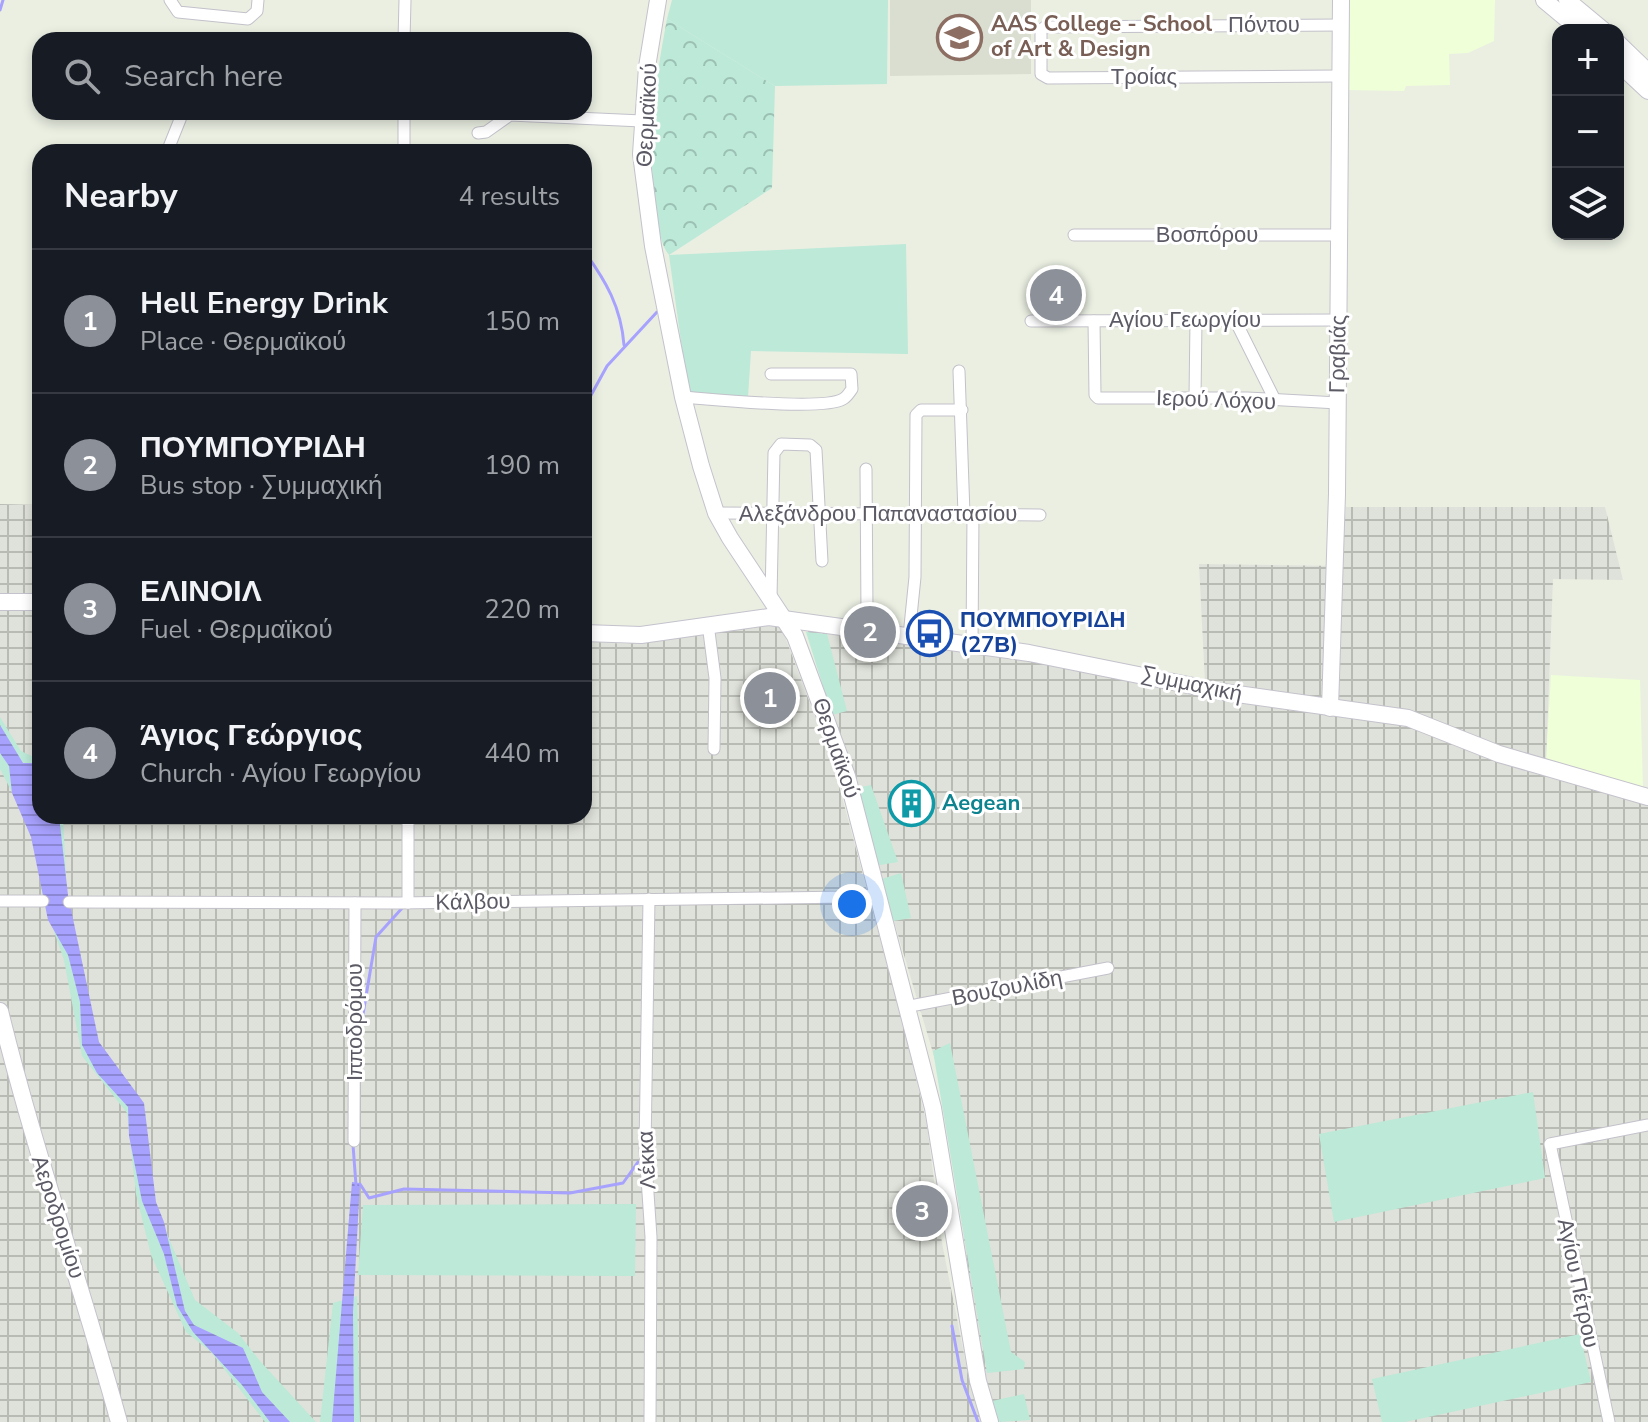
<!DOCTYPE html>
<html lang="en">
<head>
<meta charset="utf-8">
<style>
	:root { --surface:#171b24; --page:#20242c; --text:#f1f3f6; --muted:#9ea1a6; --line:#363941; --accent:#8c9099 }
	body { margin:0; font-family:"Nunito Sans",sans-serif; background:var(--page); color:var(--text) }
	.controls { position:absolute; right:24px; top:24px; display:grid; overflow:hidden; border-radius:16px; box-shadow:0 4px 12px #0003 }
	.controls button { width:72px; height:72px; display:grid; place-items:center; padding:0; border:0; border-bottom:2px solid var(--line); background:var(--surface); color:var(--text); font:40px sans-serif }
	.you { position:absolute; left:852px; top:904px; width:28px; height:28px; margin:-20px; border:6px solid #fff; border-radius:50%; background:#1a73e8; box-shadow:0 0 0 12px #1a73e833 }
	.badge { display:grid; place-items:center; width:52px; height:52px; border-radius:50%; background:var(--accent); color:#fff; font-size:26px; font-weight:700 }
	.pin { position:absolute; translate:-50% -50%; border:4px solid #fff; box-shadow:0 2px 8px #0006 }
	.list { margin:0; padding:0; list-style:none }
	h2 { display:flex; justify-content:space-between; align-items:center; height:104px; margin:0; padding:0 32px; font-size:34px }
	h2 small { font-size:26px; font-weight:400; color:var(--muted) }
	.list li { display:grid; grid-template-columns:52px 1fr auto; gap:24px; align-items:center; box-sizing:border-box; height:144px; padding:0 32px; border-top:2px solid var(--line) }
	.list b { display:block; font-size:30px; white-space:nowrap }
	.list p { margin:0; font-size:26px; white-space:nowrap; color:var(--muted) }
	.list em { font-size:26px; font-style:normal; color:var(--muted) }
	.icon { flex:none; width:44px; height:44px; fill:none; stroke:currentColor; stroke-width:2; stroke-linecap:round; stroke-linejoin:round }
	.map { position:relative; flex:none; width:1648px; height:1422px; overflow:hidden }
	.search { position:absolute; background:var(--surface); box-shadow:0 4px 12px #0003; left:32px; top:32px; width:560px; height:88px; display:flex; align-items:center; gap:20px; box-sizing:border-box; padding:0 28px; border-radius:24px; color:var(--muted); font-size:30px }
	.panel { position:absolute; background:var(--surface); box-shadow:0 4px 12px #0003; left:32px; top:144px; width:560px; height:680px; border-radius:24px }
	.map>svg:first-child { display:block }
	.commercial { fill:#efffd7 }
	.industrial { fill:url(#industrial-grid) }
	.education { fill:#d9ded1 }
	.green { fill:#bce9d8 }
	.forest { fill:url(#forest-crowns) }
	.water { fill:url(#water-rules) }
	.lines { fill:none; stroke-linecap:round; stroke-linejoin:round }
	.stream { stroke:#a8a2ff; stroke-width:3 }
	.street-casing { stroke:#c3c1ca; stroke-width:13 }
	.secondary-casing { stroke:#c4c2cc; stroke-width:18 }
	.street { stroke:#fff; stroke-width:11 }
	.secondary { stroke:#fff; stroke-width:16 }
	.labels { text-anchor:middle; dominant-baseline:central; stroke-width:6; stroke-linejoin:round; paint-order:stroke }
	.education-label { font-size:22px; font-weight:bold; fill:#785e54; stroke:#fff; text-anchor:start }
	.street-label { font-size:22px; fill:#5c5a65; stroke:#fff }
	.transit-label { font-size:22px; font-weight:bold; fill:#164399; stroke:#fff; text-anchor:start }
	.culture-label { font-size:22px; font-weight:bold; fill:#0d838f; stroke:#fff; text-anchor:start }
</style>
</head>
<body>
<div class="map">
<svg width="1648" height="1422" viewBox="0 0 1648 1422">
	<defs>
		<pattern id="industrial-grid" width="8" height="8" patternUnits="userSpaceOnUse" patternTransform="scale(2)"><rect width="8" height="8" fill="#dfe2da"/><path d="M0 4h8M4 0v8" fill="none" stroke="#b8bab4"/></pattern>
		<pattern id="forest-crowns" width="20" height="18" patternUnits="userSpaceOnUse" patternTransform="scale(2)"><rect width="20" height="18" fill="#bce9d8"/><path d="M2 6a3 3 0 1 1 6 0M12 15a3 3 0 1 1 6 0" fill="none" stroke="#9cc0b3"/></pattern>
		<pattern id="water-rules" width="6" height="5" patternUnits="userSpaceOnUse" patternTransform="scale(2)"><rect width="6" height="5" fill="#a8a2ff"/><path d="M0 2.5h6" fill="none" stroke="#8c87d2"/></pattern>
	</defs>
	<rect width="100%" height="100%" fill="#eaefe2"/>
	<g class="commercial">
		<path d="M1345,0H1495L1494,41L1468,53L1449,54L1450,85L1406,86L1404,91L1345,90Z"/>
		<path d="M1551,675L1640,680L1643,789L1546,761Z"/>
	</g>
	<g class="industrial">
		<path d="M0,504L40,505V596L16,597L0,593Z"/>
		<path d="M1346,507H1605L1623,580L1553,579L1546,761L1482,739L1205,683L1199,564L1341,566Z"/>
		<path d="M40,609V816H584V641L626,644L754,626H781L834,767L906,1035L927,1125L942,1243L969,1379L981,1422H0V611Z"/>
		<path d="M806,624L1053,665L1281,709L1415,724L1648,802V1422H1000L986,1391L941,1080Z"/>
	</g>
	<path class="education" d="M890,0H1031V74L890,76Z"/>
	<g class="green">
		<path d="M672,0H888L887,84L775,86L667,19Z"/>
		<path d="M906,244L908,354L751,351L748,397L688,392L669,255Z"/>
		<path d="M806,632L827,634L847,711L832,715Z"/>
		<path d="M0,717L21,751L40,760V816H63L67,898L98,1045L145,1113L151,1196L195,1300L238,1333L260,1361L316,1422H265L211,1352L186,1332L151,1255L136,1194L127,1113L82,1056L64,960L43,900L35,837L0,769Z"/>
		<path d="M871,785L898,862L874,866L852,789Z"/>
		<path d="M901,873L911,918L888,922L875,881Z"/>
		<path d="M950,1043L1011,1352L1025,1362L1024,1369L987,1373L933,1051Z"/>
		<path d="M1533,1092L1545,1178L1334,1222L1319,1134Z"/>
		<path d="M636,1204L635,1276L358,1275L363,1205Z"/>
		<path d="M357,1296L360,1422H320L333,1303Z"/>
		<path d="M1580,1334L1591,1382L1405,1422H1382L1372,1379Z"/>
		<path d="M1024,1394L1030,1420L998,1422L992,1401Z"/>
	</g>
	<path class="forest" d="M667,19L775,86L772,188L669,255C661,245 660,233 658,221C645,150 654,88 667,19Z"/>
	<g class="water">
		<path d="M0,725L23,763H40V816H59L68,895L99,1042L144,1103L156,1202L164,1222L185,1311L194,1325L243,1348L262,1392L290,1422H270L242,1385L193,1332L177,1306L164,1254L142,1201L129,1136L128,1107L97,1073L82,1045L80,1002L68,955L48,920L31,837L12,793L9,766L0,753Z"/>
		<path d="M352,1182L360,1183L353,1312L354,1422H332Z"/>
	</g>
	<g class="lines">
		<g class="stream">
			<path d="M0,10L3,0"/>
			<path d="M584,251C606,281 621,307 624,345"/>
			<path d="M584,408L607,366L657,312"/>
			<path d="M359,1038L376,937L404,906"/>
			<path d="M353,1145L356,1185"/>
			<path d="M360,1184L369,1198L404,1189L570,1193L623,1183L638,1162"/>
			<path d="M952,1326L962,1380L978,1422"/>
		</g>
		<defs>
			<g id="street">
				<path d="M170,0L178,12L248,19L257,11L258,0"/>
				<path d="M404,40L405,0"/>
				<path d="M1340,76L1048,78L1041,74V30L1045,27L1341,25"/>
				<path d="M478,133L486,132L510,115L642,121"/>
				<path d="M167,152L183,112"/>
				<path d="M404,152V112"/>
				<path d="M1074,235H1340"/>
				<path d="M1235,320L1275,400"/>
				<path d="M1031,321L1339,320"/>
				<path d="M1094,321L1095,395L1098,398H1247L1338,403"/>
				<path d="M959,371L964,514"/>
				<path d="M683,397C711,399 823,411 843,399C847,397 849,393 852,389L851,374H771"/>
				<path d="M1195,397L1196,320"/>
				<path d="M716,513L1040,515"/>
				<path d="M771,598L774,453L781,444L810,445L816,450L822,561"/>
				<path d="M708,624L715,678L714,749"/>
				<path d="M863,629L867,612L866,469"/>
				<path d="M909,636L915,577L916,415L921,410H962"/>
				<path d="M972,645L973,515"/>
				<path d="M649,899L645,1149L651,1237L650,1422"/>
				<path d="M0,901H43"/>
				<path d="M69,902L398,903L848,897L876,895"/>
				<path d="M408,903V816"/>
				<path d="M905,1007L1108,968"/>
				<path d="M354,1141L355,903"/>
				<path d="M1609,1422L1550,1144L1648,1125"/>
			</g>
			<g id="secondary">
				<path d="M658,0L647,67L641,154L653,246L683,397L701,466L716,513L730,538L795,636L847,776L933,1108L978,1381L990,1422"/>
				<path d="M1544,0L1580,30"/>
				<path d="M1567,0L1603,30"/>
				<path d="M1618,43L1648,72"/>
				<path d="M1618,63L1648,91"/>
				<path d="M0,602H40"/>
				<path d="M584,633L641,635L769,617L1029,653L1223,692L1408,718L1499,754L1648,797"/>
				<path d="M1330,708L1337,494L1341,0"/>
				<path d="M0,1011C34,1150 81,1284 119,1422"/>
			</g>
		</defs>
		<use href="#street" class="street-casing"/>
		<use href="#secondary" class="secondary-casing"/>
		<use href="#street" class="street"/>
		<use href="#secondary" class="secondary"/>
	</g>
	<defs>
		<symbol id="university-ring" viewBox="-11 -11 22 22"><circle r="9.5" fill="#fff" stroke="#8d6e63" stroke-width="1.5"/><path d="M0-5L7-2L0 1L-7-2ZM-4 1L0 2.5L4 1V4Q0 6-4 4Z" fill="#8d6e63"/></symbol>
		<symbol id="bus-ring" viewBox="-11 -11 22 22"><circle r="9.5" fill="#fff" stroke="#1a4fb4" stroke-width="1.5"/><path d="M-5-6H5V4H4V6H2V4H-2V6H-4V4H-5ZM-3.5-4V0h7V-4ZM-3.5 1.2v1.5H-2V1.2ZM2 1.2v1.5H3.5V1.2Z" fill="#1a4fb4"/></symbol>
		<symbol id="building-ring" viewBox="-11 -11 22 22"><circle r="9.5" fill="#fff" stroke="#0f9aa8" stroke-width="1.5"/><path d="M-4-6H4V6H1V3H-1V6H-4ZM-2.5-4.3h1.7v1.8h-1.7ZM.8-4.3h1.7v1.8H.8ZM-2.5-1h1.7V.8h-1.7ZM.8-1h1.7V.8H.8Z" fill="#0f9aa8"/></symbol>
	</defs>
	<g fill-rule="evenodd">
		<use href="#university-ring" x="934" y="12" width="51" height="51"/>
		<use href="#bus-ring" x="904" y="608" width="51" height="51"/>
		<use href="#building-ring" x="886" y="778" width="51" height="51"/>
	</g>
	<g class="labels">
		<g class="education-label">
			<text x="991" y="24">AAS College - School<tspan x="991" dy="25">of Art &amp; Design</tspan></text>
		</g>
		<g class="street-label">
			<text x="1264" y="25">Πόντου</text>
			<text x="1144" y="77">Τροίας</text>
			<text transform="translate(647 115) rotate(-87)">Θερμαϊκού</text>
			<text x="1207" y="235">Βοσπόρου</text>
			<text x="1185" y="320">Αγίου Γεωργίου</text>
			<text transform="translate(1338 354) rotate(-89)">Γραβιάς</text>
			<text transform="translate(1216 400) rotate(2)">Ιερού Λόχου</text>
			<text x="878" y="514">Αλεξάνδρου Παπαναστασίου</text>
			<text transform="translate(1192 684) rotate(12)">Συμμαχική</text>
			<text transform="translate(836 748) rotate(71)">Θερμαϊκού</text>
			<text transform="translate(473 902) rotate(-1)">Κάλβου</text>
			<text transform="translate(1007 988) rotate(-11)">Βουζουλίδη</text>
			<text transform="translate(355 1022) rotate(-90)">Ιπποδρόμου</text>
			<text transform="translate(647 1160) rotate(-93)">Λέκκα</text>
			<text transform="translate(58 1217) rotate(72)">Αεροδρομίου</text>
			<text transform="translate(1578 1283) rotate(78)">Αγίου Πέτρου</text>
		</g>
		<g class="transit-label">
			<text x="960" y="620">ΠΟΥΜΠΟΥΡΙΔΗ<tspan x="960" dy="25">(27Β)</tspan></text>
		</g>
		<g class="culture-label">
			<text x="942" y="803">Aegean</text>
		</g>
	</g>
</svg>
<div class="controls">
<button>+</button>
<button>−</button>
<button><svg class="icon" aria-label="layers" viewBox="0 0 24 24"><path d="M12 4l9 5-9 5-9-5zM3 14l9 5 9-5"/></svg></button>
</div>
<div class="you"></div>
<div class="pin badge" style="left:770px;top:698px">1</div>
<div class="pin badge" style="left:870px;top:632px">2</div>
<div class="pin badge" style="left:922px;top:1211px">3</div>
<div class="pin badge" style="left:1056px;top:295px">4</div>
<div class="search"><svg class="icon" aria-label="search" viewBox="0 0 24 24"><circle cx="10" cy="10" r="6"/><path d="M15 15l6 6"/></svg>Search here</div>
<section class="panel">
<h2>Nearby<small>4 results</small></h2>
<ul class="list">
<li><span class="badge">1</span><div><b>Hell Energy Drink</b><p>Place · Θερμαϊκού</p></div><em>150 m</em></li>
<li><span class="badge">2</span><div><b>ΠΟΥΜΠΟΥΡΙΔΗ</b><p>Bus stop · Συμμαχική</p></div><em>190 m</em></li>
<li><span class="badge">3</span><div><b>ΕΛΙΝΟΙΛ</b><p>Fuel · Θερμαϊκού</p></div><em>220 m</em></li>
<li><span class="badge">4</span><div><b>Άγιος Γεώργιος</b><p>Church · Αγίου Γεωργίου</p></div><em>440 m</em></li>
</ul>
</section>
</div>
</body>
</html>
